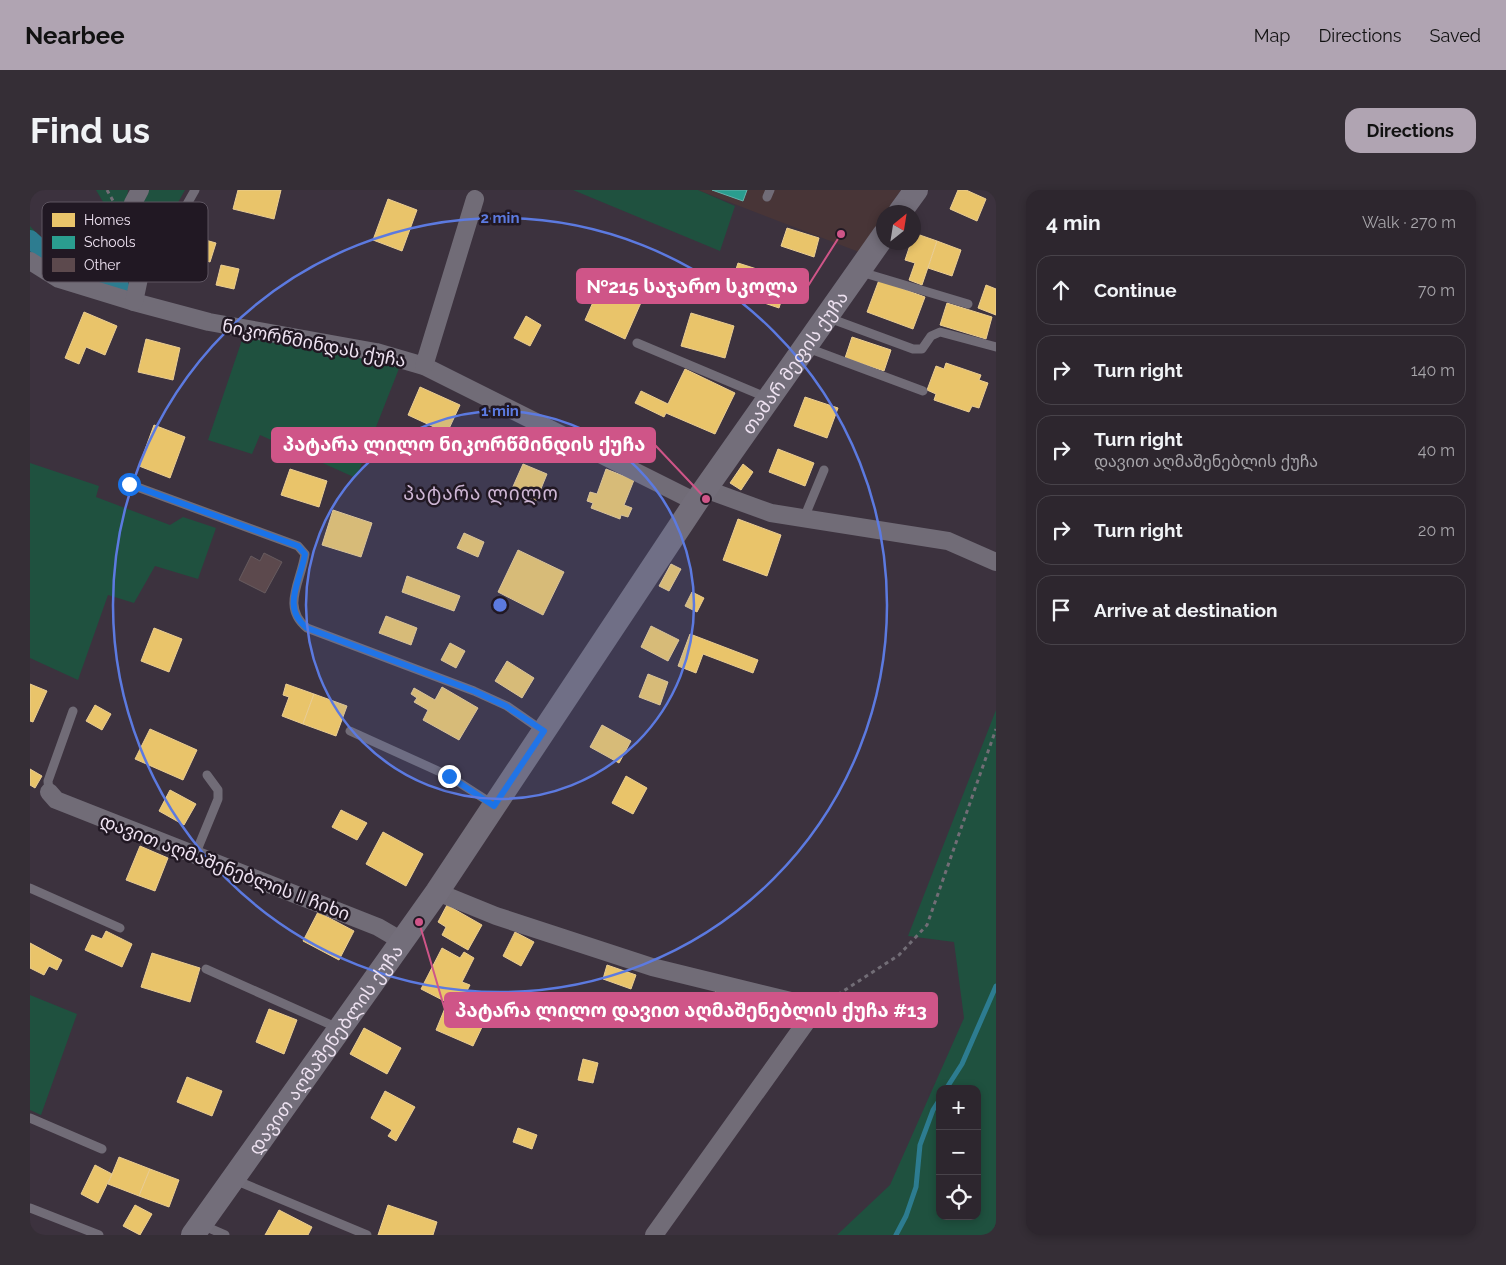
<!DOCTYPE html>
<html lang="en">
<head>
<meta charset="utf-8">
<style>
	:root { --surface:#2d262e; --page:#352e36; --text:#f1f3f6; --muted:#a7a5aa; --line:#48434a; --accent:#b0a4b2 }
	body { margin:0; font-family:Raleway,"Noto Sans Georgian",sans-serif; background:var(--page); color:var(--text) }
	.controls { position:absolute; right:15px; bottom:15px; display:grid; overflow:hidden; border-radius:10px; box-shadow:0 2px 8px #0003 }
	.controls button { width:45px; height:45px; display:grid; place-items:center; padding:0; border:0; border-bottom:1px solid var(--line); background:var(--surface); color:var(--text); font:25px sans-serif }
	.compass { position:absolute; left:846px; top:15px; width:45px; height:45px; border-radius:50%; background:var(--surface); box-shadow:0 2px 8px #0003; rotate:30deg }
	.stop { position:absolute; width:15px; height:15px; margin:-11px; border:4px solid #1a73e8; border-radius:50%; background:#fff }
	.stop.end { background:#1a73e8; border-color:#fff; box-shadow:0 1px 5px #0008 }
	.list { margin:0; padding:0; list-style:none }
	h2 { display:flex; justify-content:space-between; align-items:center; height:65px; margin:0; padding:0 20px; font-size:21px }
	h2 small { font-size:16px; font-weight:400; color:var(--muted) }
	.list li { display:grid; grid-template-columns:32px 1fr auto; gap:15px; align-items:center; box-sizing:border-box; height:70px; margin:0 10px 10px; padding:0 10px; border:1px solid var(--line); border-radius:15px }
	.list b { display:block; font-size:19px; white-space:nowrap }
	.list p { margin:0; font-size:16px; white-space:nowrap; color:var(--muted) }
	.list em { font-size:16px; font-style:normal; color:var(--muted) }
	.icon { flex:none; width:28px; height:28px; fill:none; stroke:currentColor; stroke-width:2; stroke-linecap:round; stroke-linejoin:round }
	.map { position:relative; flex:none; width:966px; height:1045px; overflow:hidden; border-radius:15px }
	header { display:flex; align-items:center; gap:30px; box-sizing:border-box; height:70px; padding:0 25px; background:var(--accent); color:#111 }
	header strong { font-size:24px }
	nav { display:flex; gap:28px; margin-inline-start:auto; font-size:18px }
	.intro { display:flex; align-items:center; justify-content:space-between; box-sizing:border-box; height:120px; padding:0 30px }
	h1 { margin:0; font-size:35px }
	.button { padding:12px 22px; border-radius:15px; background:var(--accent); color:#111; font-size:18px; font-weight:700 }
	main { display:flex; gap:30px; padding:0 30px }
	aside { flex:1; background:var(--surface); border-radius:15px; box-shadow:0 2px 8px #0003 }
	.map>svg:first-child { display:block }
	.education { fill:#483537 }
	.green { fill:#1f513f; fill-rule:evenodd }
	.homes { fill:#e9c46a; stroke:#eacd92 }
	.schools { fill:#2a9d8f; stroke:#65b2ac }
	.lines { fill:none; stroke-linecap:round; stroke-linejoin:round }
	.stream { stroke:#2d7c90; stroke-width:5 }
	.canal { stroke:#2d7c90; stroke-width:18 }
	.building { fill:#5c494d; stroke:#675b5f }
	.path { stroke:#726d76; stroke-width:3; stroke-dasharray:4 4; stroke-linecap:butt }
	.lane { stroke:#716c77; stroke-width:9 }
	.street { stroke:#716c77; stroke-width:18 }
	.secondary { stroke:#736e7a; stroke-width:24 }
	.route { stroke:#1a73e8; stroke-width:6 }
	.ring { fill:none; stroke:#5c7ae0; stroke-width:2.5 }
	.labels { text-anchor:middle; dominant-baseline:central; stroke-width:5; stroke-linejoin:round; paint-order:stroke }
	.street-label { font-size:18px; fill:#eee2f1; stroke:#211823 }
	.neighbourhood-label { font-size:19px; letter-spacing:1px; fill:#ceb6d4; stroke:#211823 }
	.key { fill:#211823; stroke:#5e5561; stroke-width:1 }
	.key-label { font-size:14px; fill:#eee2f1 }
	.centre { fill:#5c7ae0; stroke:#211823; stroke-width:2.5 }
	.ring-label { font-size:15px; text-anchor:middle; font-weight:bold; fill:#5c7ae0; stroke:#211823; stroke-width:5; stroke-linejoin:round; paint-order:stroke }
	.leader { fill:none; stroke:#cf5588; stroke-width:2 }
	.callout-dot { fill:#cf5588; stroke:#211823; stroke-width:2 }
	.callout { fill:#cf5588; stroke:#cf5588; stroke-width:2 }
	.callout-label { font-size:19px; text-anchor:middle; font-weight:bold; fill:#fff }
</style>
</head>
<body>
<header>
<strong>Nearbee</strong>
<nav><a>Map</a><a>Directions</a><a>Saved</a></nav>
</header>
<div class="intro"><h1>Find us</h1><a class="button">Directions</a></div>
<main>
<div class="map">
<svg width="966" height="1045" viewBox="0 0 966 1045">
	<rect width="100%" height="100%" fill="#3c323e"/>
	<path class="education" d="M668,0H871L856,22H854L853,26L829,62Z"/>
	<g class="green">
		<path d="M66,0H98L92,44Z"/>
		<path d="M115,0H155L115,71L107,19Z"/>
		<path d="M543,0H668L705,16L690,61Z"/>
		<path d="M0,36L13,50V57L53,78L73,81L95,94V104L22,79L0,60Z"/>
		<path d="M214,144L370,176L326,288L230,245L222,264L178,250Z"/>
		<path d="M0,273L69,296L66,307L140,335L153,327L186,338L168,389L125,376L104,413L78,405L48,490L0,468Z"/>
		<path d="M966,520V1045H807L860,995L934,828L924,752L878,746ZM910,899H947V1026H910Z"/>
		<path d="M0,805L47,824L11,925L0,920Z"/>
	</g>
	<g class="homes">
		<path d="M208,0H251L244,29L203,19Z"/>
		<path d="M928,0H936L956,9L947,31L920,19Z"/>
		<path d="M358,9L387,20L372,61L343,50Z"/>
		<path d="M757,38L789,48L784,67L751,56Z"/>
		<path d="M884,43L907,51L892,95L879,90L885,73L875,70L881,52H884Z"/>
		<path d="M161,46L186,53L180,72L156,64Z"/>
		<path d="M907,51L931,60L922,86L898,78Z"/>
		<path d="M708,73L758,89L749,118L699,101Z"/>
		<path d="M191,75L209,79L204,99L186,95Z"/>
		<path d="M573,90L613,108L595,149L555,130Z"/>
		<path d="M849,90L895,107L883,139L837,122Z"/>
		<path d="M956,95L966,99V125L948,118Z"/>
		<path d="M917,113L962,127L956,149L910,135Z"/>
		<path d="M54,122L87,136L75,165L56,157L49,174L35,168Z"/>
		<path d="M661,123L704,136L695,168L651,156Z"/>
		<path d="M496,126L511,135L500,156L484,148Z"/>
		<path d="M822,147L861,160L854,181L815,168Z"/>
		<path d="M116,149L150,158L143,190L108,182Z"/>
		<path d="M916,173L951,185L949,190L958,193L949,218L942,216L939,222L904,210L906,204L897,200L906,176L914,179Z"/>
		<path d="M655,179L705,203L685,244L636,223L634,227L605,213L611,201L638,214Z"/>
		<path d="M390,197L430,215L417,243L378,225Z"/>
		<path d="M775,207L808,218L797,248L764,236Z"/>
		<path d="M124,235L155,247L140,288L109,276Z"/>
		<path d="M748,259L784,273L775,296L739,282Z"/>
		<path d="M493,274L517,284L506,311L481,301Z"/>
		<path d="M713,274L723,282L711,300L700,293Z"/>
		<path d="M260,279L297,291L289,317L251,305Z"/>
		<path d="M576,279L604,290L594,315L602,318L598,327L591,325L590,329L561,318L563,313L557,311L560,302L567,304Z"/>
		<path d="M303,320L342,333L331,367L292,355Z"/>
		<path d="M708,329L751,345L737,386L693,370Z"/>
		<path d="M434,343L454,352L448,367L427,358Z"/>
		<path d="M488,360L534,382L513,425L468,402Z"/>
		<path d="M641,374L651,379L639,401L629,396Z"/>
		<path d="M377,386L430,406L424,421L372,402Z"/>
		<path d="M662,402L674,408L667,422L655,416Z"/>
		<path d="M356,426L387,438L381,455L349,443Z"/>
		<path d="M621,436L649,450L638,471L611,457Z"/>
		<path d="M124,438L152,449L139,482L111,471Z"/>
		<path d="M660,444L728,470L723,483L673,464L666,483L648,476Z"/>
		<path d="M420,453L435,461L426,478L411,470Z"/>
		<path d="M477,471L504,488L492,508L465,491Z"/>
		<path d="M618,484L638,492L630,515L609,507Z"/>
		<path d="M0,494L17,501L3,532L0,531Z"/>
		<path d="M256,494L284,504L273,534L252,526L259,507L253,505Z"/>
		<path d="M412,497L448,518L429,550L393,530L398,520L384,512L387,508L381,504L384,498L405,510Z"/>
		<path d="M284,504L317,516L306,546L273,534Z"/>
		<path d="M65,515L81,524L72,540L56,531Z"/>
		<path d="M572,535L601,551L589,573L560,557Z"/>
		<path d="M120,539L167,560L153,590L105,569Z"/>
		<path d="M0,579L12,586L5,598L0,595Z"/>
		<path d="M596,586L617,598L603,624L582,613Z"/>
		<path d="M140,600L166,614L154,635L129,621Z"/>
		<path d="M311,620L337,633L327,650L302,637Z"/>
		<path d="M353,642L393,664L376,696L336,674Z"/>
		<path d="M110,656L138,668L125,701L96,690Z"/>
		<path d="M417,715L452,735L438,760L412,745L416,737L408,732Z"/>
		<path d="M288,722L324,741L309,770L273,751Z"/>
		<path d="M76,741L102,754L92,777L55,760L62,745L72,749Z"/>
		<path d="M485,742L504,752L491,776L473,766Z"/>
		<path d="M0,753L32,770L27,780L19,776L14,785L0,778Z"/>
		<path d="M412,758L430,768L434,762L444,768L432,792L440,795L428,818L391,799Z"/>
		<path d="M122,763L170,778L160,812L111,797Z"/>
		<path d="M577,775L606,785L601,799L573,789Z"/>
		<path d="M686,800L724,810L718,832L680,822Z"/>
		<path d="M415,818L453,835L443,856L406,840Z"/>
		<path d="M239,819L267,830L254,864L226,852Z"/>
		<path d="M334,838L371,858L357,884L320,864Z"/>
		<path d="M553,869L568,873L563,893L548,890Z"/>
		<path d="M157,887L192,901L182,926L147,912Z"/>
		<path d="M355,901L385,917L366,951L358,946L362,940L341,928Z"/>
		<path d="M488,938L507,945L502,959L483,952Z"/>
		<path d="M89,967L120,979L109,1006L78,994Z"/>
		<path d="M65,975L82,984L68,1013L51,1004Z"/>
		<path d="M120,979L149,990L139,1017L109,1006Z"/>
		<path d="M105,1015L122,1024L110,1045L93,1036Z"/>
		<path d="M358,1015L407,1032L403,1045H348Z"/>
		<path d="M249,1020L282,1037L278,1045H235Z"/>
	</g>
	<path class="schools" d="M682,0H717L713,11Z"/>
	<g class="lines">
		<g class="stream">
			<path d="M916,899L932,874L966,796"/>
			<path d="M866,1045L876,1026L886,997L890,955L903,920L910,909"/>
		</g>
		<path class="canal" d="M0,49L23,70L90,96"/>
	</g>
	<path class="building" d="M234,363L252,372L235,403L209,390L221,366L230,371Z"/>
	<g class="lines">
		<g class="path">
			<path d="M77,0L86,16"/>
			<path d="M801,809L869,765L897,735L966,539"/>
		</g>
		<g class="lane">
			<path d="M737,7L740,0"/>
			<path d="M111,79L123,74L165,0"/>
			<path d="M831,82L938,114"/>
			<path d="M799,128L883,159H892L901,146L910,142L966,157"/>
			<path d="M607,153L738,208"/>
			<path d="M775,157L893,201"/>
			<path d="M99,294L268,356L275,364C271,392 251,417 277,438L444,501L477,516L513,541"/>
			<path d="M774,328L794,280"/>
			<path d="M320,541L419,586L464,615"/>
			<path d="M19,602L18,591L43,521"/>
			<path d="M165,665L188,609V600L177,585"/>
			<path d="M0,698L90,738"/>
			<path d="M176,779L308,838"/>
			<path d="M0,928L72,959"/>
			<path d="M205,990L337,1045"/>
			<path d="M0,1018L69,1045"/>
			<path d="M172,1035L195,1045"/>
		</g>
		<g class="street">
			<path d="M0,71L29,89L104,112L179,132L346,162L394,176L666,312"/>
			<path d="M104,112L111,79L100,36L103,13L110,0"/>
			<path d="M394,176L445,9"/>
			<path d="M675,299L741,323L918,351L966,372"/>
			<path d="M19,602L26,610L348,737L372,751"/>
			<path d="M407,702L466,726L622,777L765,812"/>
			<path d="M624,1045L787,817"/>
		</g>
		<g class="secondary">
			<path d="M870,22L886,0"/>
			<path id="s1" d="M163,1045L407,702L666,312L854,45"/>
		</g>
	</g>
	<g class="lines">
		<path class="route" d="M99,294L268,356L275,364C270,392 251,418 277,438L444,501L476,516L514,541L464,616L419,586"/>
	</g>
	<circle cx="470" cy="415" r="194" fill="#5c7ae0" fill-opacity=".12"/>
	<g class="ring">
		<circle cx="470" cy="415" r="194"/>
		<circle cx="470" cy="415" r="387"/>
	</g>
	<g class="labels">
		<g class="street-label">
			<text transform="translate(284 153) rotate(11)">ნიკორწმინდას ქუჩა</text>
			<text stroke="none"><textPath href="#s1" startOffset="1060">თამარ მეფის ქუჩა</textPath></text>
			<text transform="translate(195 677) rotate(21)">დავით აღმაშენებლის II ჩიხი</text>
			<text stroke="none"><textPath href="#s1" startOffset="228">დავით აღმაშენებლის ქუჩა</textPath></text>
		</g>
		<g class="neighbourhood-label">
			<text x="451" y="303">პატარა ლილო</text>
		</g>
	</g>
	<rect x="12" y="12" width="166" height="80" rx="8" class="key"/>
	<rect x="22" y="23" width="23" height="14" fill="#e9c46a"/>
	<rect x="22" y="46" width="23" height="13" fill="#2a9d8f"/>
	<rect x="22" y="68" width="23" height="14" fill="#5c494d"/>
	<g class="key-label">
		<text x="54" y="35">Homes</text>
		<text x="54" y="57">Schools</text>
		<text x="54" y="80">Other</text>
	</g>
	<circle cx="470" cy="415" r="8" class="centre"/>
	<g class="ring-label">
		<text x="470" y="33">2 min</text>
		<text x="470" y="226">1 min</text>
	</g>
	<path class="leader" d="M811 44L778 96M676 309L625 255M389 732L415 820"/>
	<g class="callout-dot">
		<circle cx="811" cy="44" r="5"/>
		<circle cx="676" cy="309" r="5"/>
		<circle cx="389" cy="732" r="5"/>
	</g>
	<g class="callout">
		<rect x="547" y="79" width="231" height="34" rx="5"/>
		<rect x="242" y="238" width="383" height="34" rx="5"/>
		<rect x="415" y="803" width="492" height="34" rx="5"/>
	</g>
	<g class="callout-label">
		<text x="662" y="103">№215 საჯარო სკოლა</text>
		<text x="434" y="261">პატარა ლილო ნიკორწმინდის ქუჩა</text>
		<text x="661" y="827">პატარა ლილო დავით აღმაშენებლის ქუჩა #13</text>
	</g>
</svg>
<div class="controls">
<button>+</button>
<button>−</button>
<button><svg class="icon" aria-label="locate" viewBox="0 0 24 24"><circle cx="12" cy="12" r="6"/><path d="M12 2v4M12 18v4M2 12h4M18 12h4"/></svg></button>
</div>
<svg class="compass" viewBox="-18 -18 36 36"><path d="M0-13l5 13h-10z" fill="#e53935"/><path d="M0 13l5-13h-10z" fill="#a7a5aa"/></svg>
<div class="stop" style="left:99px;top:294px"></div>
<div class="stop end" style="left:419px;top:586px"></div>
</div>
<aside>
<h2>4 min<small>Walk · 270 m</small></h2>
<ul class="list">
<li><svg class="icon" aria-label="ahead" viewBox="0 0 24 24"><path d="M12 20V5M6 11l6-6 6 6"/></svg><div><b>Continue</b></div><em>70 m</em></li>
<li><svg class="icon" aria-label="right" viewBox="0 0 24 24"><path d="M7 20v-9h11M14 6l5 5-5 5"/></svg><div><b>Turn right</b></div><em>140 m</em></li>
<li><svg class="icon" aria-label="right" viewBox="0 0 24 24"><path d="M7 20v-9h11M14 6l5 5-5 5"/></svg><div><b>Turn right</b><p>დავით აღმაშენებლის ქუჩა</p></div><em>40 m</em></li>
<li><svg class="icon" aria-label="right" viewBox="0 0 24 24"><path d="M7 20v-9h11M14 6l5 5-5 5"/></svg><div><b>Turn right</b></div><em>20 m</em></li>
<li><svg class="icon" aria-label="arrive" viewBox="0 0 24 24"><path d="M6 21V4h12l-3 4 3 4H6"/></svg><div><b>Arrive at destination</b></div></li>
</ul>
</aside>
</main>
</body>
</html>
